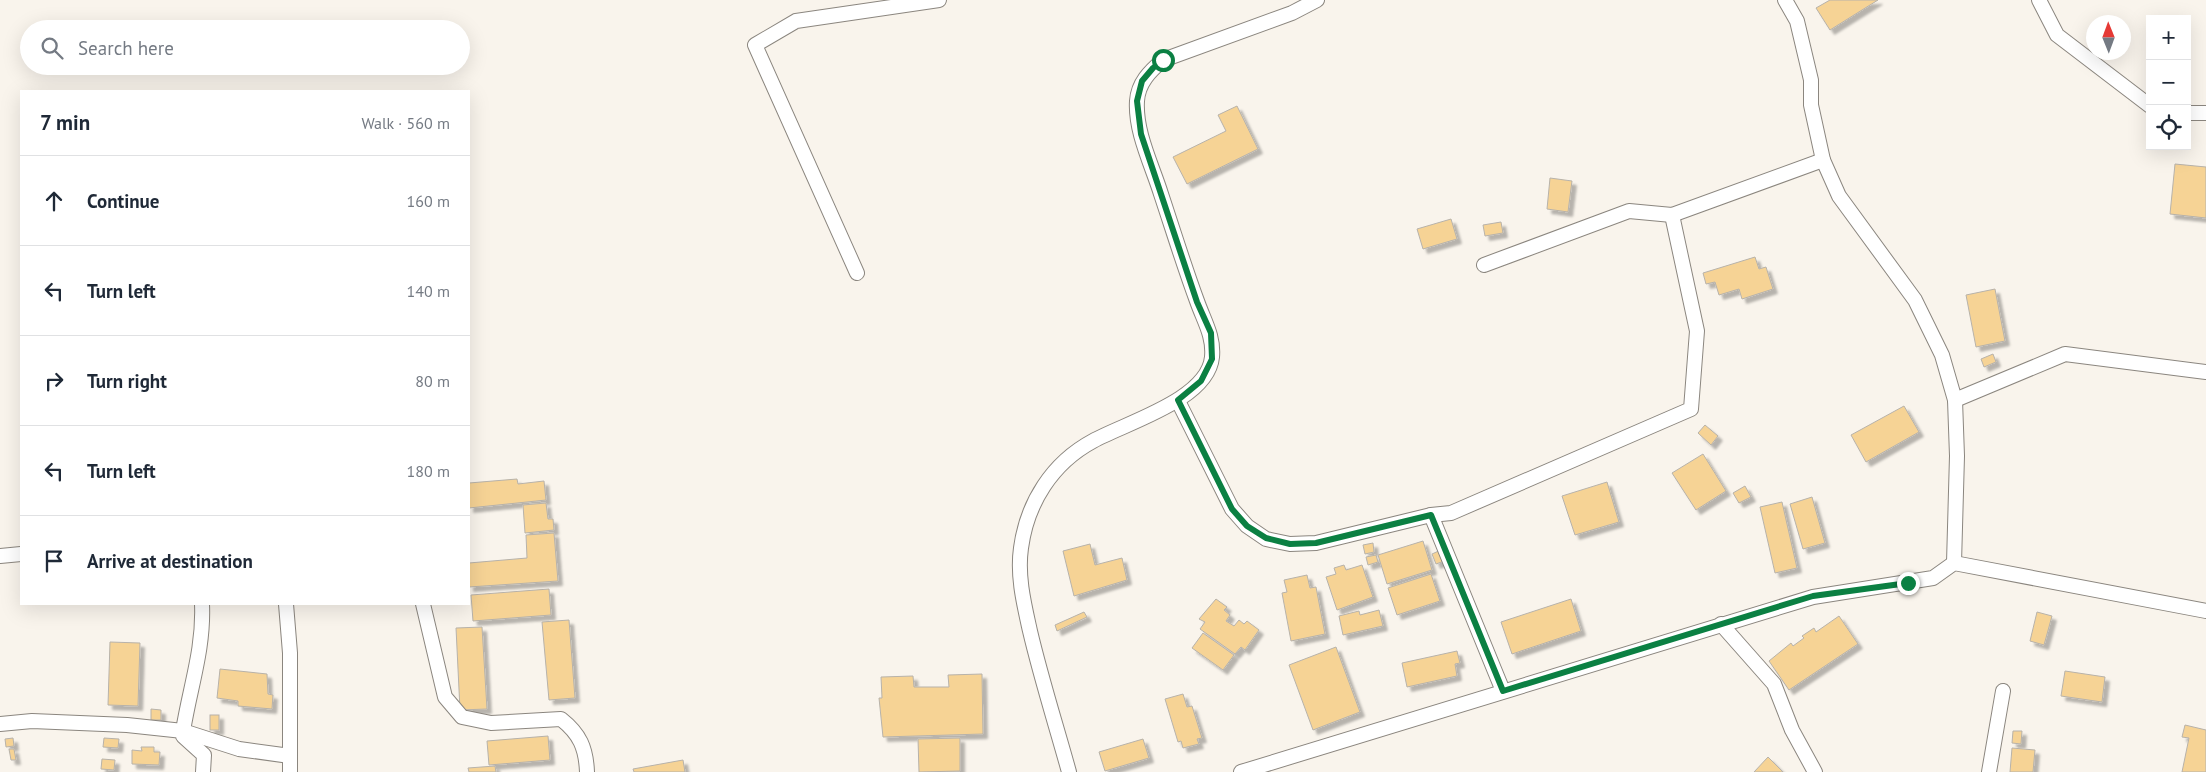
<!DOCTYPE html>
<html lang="en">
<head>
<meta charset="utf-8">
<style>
	:root { --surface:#fff; --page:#f2f2f3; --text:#1f2937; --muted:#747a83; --line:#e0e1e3 }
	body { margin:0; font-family:"PT Sans",sans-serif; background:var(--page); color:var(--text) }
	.controls { position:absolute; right:15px; top:15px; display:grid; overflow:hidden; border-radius:0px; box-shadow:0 5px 20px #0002 }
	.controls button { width:45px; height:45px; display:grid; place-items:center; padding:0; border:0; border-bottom:1px solid var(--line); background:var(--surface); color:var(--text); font:25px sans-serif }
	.compass { position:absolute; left:2086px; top:15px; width:45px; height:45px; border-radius:50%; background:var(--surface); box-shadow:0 5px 20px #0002; rotate:359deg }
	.stop { position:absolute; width:15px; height:15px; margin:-11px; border:4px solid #0b8043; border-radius:50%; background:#fff }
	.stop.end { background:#0b8043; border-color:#fff; box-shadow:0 1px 5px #0008 }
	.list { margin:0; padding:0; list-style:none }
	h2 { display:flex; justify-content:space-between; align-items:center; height:65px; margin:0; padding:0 20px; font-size:21px }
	h2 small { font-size:16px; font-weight:400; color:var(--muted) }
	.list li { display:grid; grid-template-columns:32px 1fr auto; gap:15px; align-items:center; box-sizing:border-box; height:90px; padding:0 20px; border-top:1px solid var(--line) }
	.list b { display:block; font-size:19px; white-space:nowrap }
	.list em { font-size:16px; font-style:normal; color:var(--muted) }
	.icon { flex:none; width:28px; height:28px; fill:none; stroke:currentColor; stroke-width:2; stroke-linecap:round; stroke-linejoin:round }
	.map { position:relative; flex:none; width:2206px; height:772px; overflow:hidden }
	.search { position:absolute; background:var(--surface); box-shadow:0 5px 20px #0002; left:20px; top:20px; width:450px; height:55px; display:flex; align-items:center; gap:12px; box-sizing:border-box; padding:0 18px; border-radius:28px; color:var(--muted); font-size:19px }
	.panel { position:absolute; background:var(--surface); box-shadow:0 5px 20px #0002; left:20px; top:90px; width:450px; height:515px; border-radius:0px }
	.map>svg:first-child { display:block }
	.building { fill:#f6d395; stroke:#b7b2aa; filter:url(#shadow) }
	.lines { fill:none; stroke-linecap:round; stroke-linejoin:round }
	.street-casing { stroke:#8b867f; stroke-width:16 }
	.street { stroke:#fff; stroke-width:14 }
	.route { stroke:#0b8043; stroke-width:6 }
</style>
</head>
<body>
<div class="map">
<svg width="2206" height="772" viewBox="0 0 2206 772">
	<defs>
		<filter id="shadow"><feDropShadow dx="4.5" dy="4.5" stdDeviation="1" flood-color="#0004"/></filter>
	</defs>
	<rect width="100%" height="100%" fill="#f9f4ec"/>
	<g class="building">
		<path d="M1830,0H1878L1830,30L1816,8Z"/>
		<path d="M1237,106L1258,149L1187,184L1173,157L1226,131L1218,115Z"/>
		<path d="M2175,164L2206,167V218L2170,214Z"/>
		<path d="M1550,178L1572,181L1568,212L1547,209Z"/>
		<path d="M1451,219L1457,239L1423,249L1417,229Z"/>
		<path d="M1501,222L1503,233L1485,236L1483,225Z"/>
		<path d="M1755,257L1759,269L1766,267L1773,289L1742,299L1739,289L1719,295L1715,282L1706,284L1703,273Z"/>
		<path d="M1995,289L2005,341L1976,347L1966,295Z"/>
		<path d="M1993,354L1996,362L1984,367L1981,359Z"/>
		<path d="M1904,406L1919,432L1866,462L1851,435Z"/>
		<path d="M1705,425L1718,436L1711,445L1698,433Z"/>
		<path d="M1703,454L1726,491L1696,510L1672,473Z"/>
		<path d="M517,479L518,484L544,481L546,500L469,508V483Z"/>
		<path d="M1607,482L1619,522L1575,535L1562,496Z"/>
		<path d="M1745,486L1751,497L1739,503L1733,493Z"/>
		<path d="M1812,497L1825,543L1803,549L1790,504Z"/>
		<path d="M1782,502L1797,568L1775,573L1760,507Z"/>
		<path d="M546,503L548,519H553L554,530L525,533L523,505Z"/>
		<path d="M554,533L558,581L469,587V563L527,558L526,535Z"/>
		<path d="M1423,541L1432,570L1387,584L1378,555Z"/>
		<path d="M1373,543L1374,552L1365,554L1363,545Z"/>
		<path d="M1090,544L1095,565L1122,558L1127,580L1074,596L1063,551Z"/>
		<path d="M1443,549L1447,560L1436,564L1432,554Z"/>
		<path d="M1376,555L1378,562L1368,565L1366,557Z"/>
		<path d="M1344,565L1346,570L1362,565L1373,597L1337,610L1326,577L1336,574L1334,568Z"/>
		<path d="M1431,574L1440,601L1397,615L1388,588Z"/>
		<path d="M1307,575L1310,588L1316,587L1325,634L1291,641L1282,593L1287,592L1284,580Z"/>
		<path d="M549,589L551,615L473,621L471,595Z"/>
		<path d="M1216,599L1227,607L1224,610L1230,615L1226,621L1234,626L1239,620L1244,624L1247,621L1259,630L1245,650L1241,647L1235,654L1200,629L1205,622L1199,619Z"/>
		<path d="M1571,599L1581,631L1512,654L1501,622Z"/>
		<path d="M1379,610L1383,626L1343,635L1339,616L1359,611L1360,615Z"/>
		<path d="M1084,612L1087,617L1057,631L1055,625Z"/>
		<path d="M2037,612L2052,616L2044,645L2030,641Z"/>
		<path d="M1839,616L1858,644L1789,690L1769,661L1791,643L1793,646L1804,638L1802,636L1814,628L1816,632Z"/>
		<path d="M569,620L575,698L549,700L542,622Z"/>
		<path d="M482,627L487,709L460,710L456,628Z"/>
		<path d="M1203,633L1234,655L1223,670L1192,648Z"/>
		<path d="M110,642L140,643L138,706L108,705Z"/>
		<path d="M1336,647L1360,712L1313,730L1289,665Z"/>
		<path d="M1457,651L1460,663L1455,664L1457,676L1407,687L1402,663Z"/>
		<path d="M220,669L267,674L268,694L273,695L272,709L238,706V701L217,698Z"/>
		<path d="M2065,671L2105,677L2102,702L2061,696Z"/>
		<path d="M982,674L983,734L883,737L879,698H882L881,677L913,676L914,687H949L948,675Z"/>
		<path d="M1183,694L1187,707L1192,706L1202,738L1197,739L1199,744L1183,748L1181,741L1178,742L1165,699Z"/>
		<path d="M151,709L161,710V720H151Z"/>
		<rect x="210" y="715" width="9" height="15"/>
		<path d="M2185,725L2206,730V772H2182L2189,738L2182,737Z"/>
		<path d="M2013,731H2022L2021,744L2012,743Z"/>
		<path d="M548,736L550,760L489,765L487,741Z"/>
		<path d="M13,738L14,746L6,747L5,739Z"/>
		<path d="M104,738L119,739L118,748L103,747Z"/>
		<path d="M960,738V771L919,772L918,739Z"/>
		<path d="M1143,739L1149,758L1105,771L1099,752Z"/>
		<path d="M141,747H154V752H160L159,765L132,764V750L142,751Z"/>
		<path d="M2012,748L2035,750L2033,772H2010Z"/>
		<path d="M9,749H14L16,760H11Z"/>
		<path d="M1768,757L1783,772H1754Z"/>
		<path d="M102,759L115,760L114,770L101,769Z"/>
		<path d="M683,760L685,772H634L633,769Z"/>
		<path d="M495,766L496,772H469L468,768Z"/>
	</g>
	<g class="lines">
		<defs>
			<g id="street">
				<path d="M1785,0L1797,21L1811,80V105L1823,160L1839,196L1915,300L1942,355L1955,400L1957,456L1954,563"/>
				<path d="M2039,0L2057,35L2150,106"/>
				<path d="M2187,113H2206"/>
				<path d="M1484,265L1629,211L1672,215L1823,160"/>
				<path d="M857,273L755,45L796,21L939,0"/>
				<path d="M1955,400L2065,354L2206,372"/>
				<path d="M1178,401L1232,509L1247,526L1266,539L1290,544L1316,543L1431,515L1451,513L1691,409L1697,331L1672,215"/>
				<path d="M1431,515L1503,691"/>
				<path d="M0,556L21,554"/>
				<path d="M202,604C204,649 190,687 183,731V736L204,755L203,772"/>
				<path d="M286,604L290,653V772"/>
				<path d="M423,604L445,697L462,717L491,723L561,719C580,734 586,748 587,772"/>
				<path d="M1721,624L1774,684L1792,730L1815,772"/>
				<path d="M0,724L32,721L127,725L183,731L239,749L290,756"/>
				<path d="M1069,772C1056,725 1041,678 1030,631C1024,604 1017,576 1021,548C1027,503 1052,463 1093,441C1125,423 1208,400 1212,357C1214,336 1204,321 1197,301C1184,266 1173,230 1161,194C1152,165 1135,132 1137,101C1138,83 1150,71 1163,60L1292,13L1317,0"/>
				<path d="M1241,772L1813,597L1933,578L1954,563L2206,611"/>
				<path d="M1989,772L2003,691"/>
			</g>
		</defs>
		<use href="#street" class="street-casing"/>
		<use href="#street" class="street"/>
	</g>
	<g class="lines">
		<path class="route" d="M1163,60L1153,68L1142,81L1137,101L1141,134L1197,302L1211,333L1212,359L1201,381L1178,400L1232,509L1247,526L1266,538L1290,544L1316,543L1431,515L1503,691L1813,596L1908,583"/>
	</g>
</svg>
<div class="controls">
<button>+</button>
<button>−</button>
<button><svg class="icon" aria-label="locate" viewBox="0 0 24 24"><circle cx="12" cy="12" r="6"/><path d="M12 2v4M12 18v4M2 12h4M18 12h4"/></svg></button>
</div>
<svg class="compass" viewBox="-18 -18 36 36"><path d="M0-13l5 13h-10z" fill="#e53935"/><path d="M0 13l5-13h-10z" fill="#747a83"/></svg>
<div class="stop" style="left:1163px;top:60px"></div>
<div class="stop end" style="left:1908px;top:583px"></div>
<div class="search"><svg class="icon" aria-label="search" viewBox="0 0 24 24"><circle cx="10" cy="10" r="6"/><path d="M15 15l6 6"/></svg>Search here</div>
<section class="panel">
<h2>7 min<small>Walk · 560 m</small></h2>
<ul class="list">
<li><svg class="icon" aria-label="ahead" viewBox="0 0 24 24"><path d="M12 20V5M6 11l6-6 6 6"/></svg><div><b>Continue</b></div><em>160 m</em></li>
<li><svg class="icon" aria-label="left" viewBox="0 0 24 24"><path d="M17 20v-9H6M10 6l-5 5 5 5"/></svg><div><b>Turn left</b></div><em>140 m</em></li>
<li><svg class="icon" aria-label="right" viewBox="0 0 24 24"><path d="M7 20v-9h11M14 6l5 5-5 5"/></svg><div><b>Turn right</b></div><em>80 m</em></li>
<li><svg class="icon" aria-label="left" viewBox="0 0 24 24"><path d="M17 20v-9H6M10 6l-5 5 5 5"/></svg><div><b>Turn left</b></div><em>180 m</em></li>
<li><svg class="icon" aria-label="arrive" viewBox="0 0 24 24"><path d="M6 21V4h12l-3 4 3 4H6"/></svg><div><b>Arrive at destination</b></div></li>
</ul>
</section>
</div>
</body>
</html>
